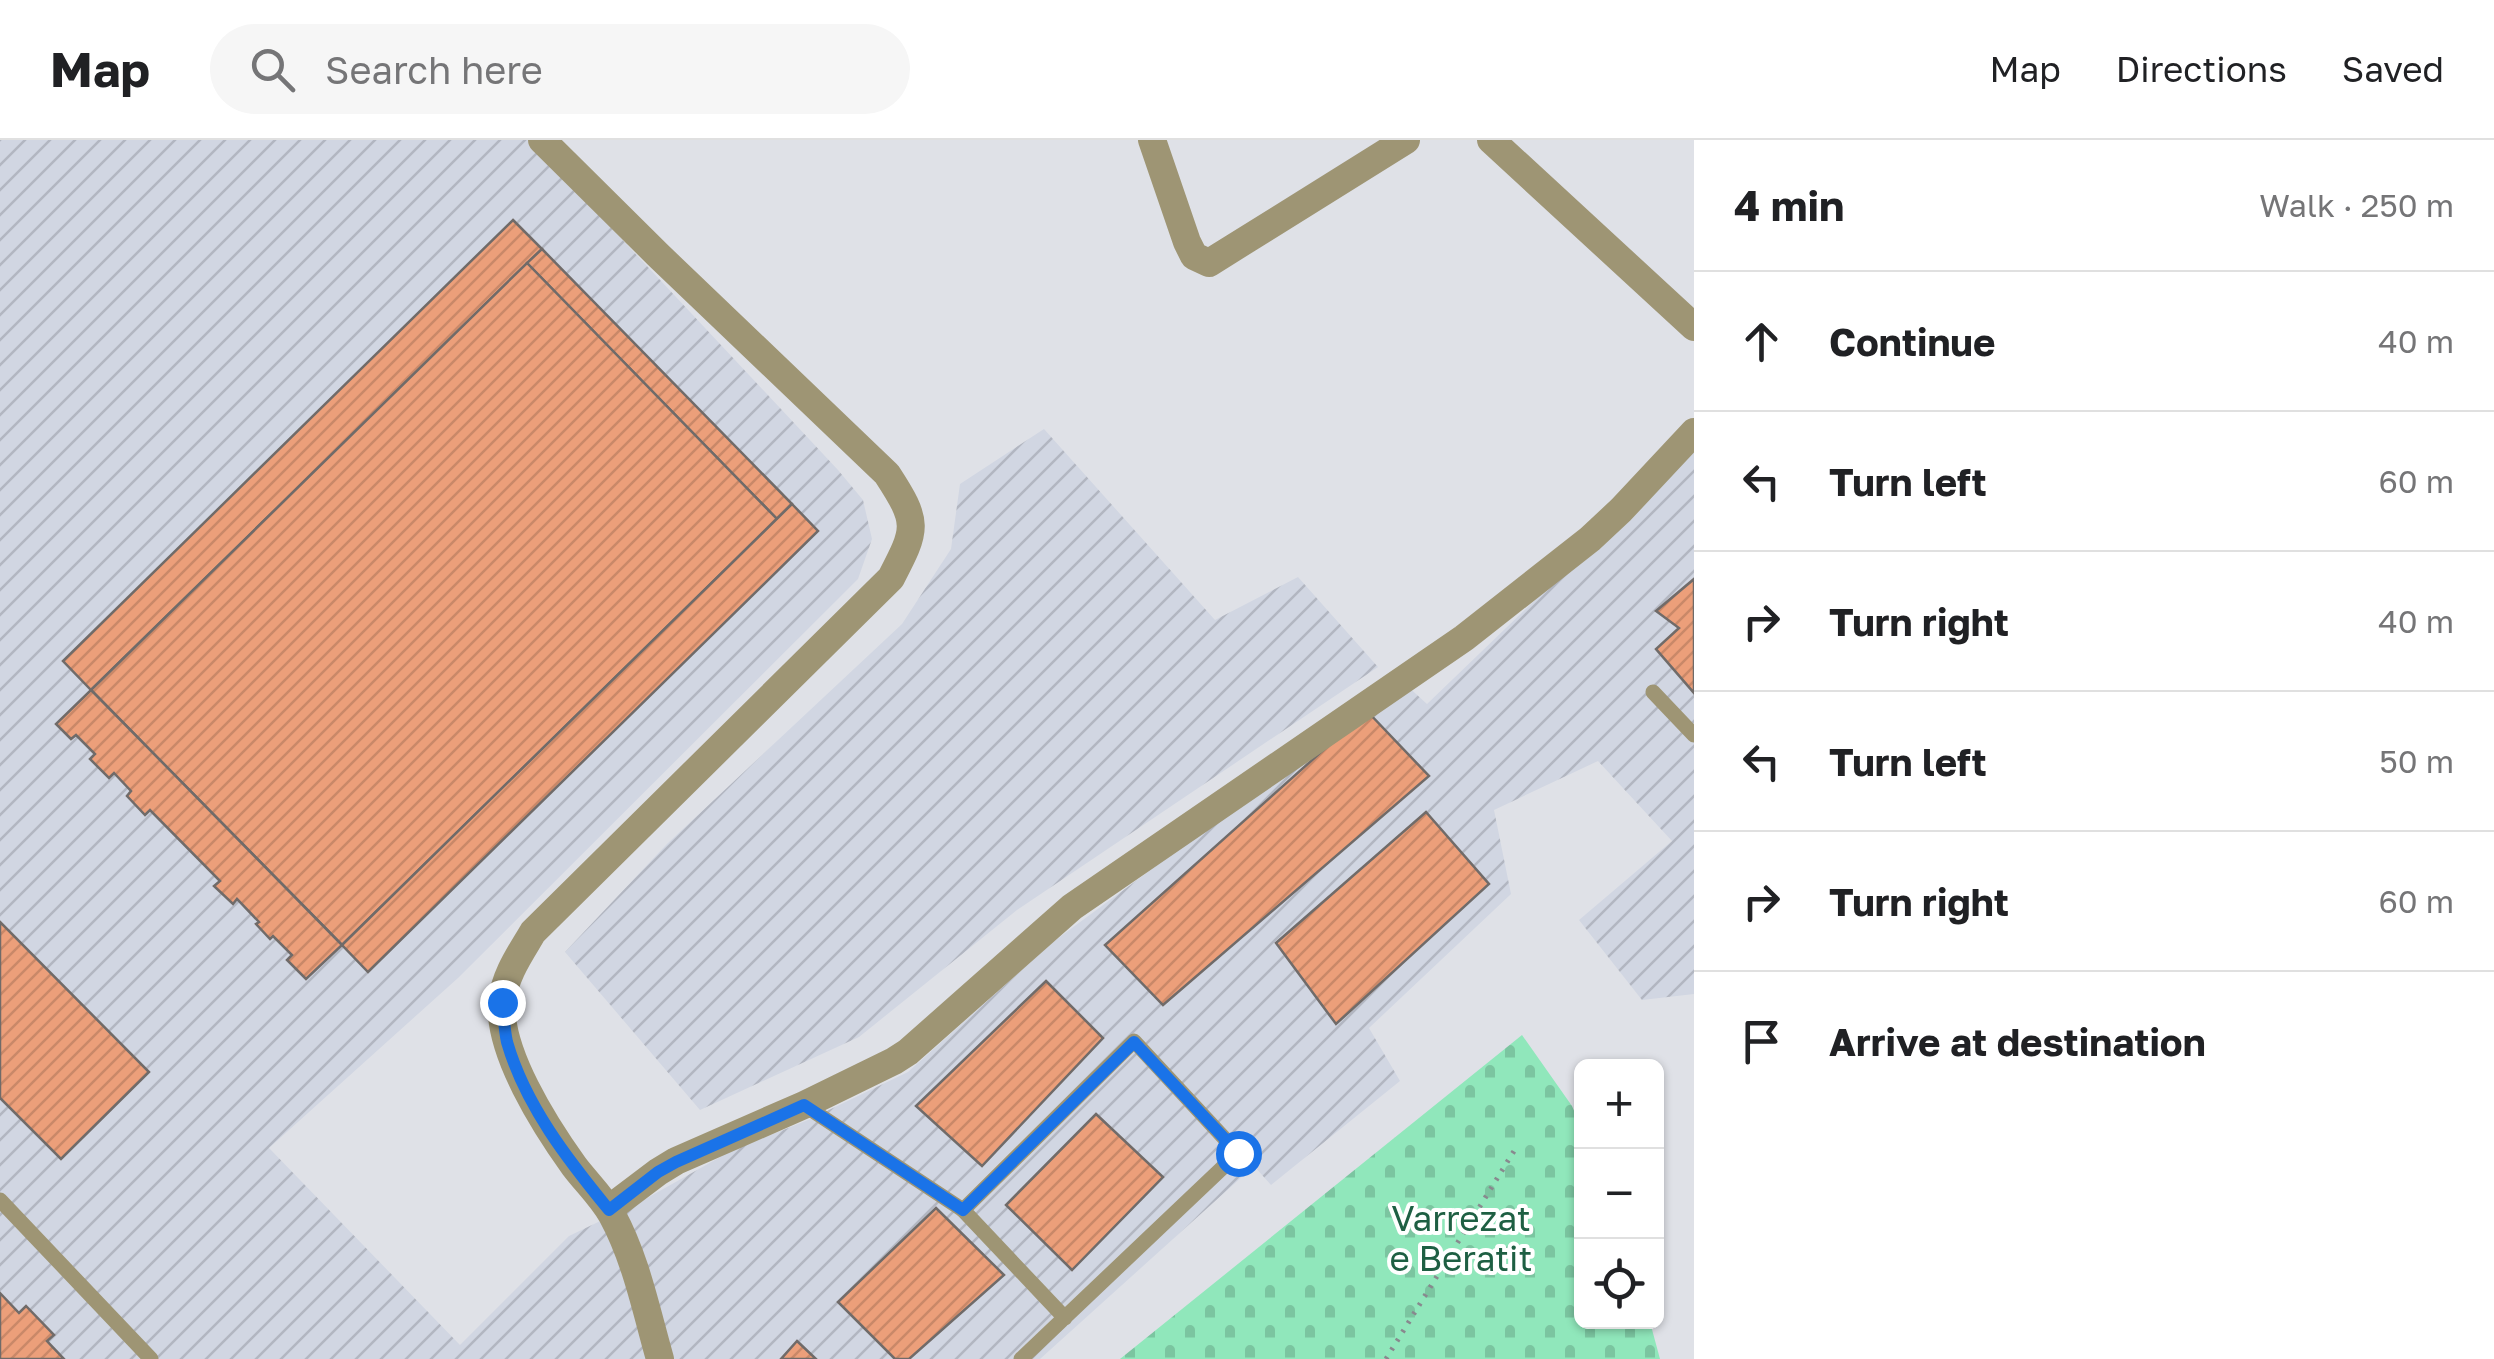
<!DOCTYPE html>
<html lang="en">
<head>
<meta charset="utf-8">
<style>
	:root { --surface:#fff; --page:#f6f6f6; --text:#202124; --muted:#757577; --line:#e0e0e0 }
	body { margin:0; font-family:"Golos Text",sans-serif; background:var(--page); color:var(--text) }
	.controls { position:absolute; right:30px; bottom:30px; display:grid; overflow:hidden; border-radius:15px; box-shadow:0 2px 8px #0004 }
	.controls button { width:90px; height:90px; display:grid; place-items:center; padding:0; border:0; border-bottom:2px solid var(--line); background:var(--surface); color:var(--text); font:50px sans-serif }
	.stop { position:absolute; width:30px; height:30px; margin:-22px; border:8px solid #1a73e8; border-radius:50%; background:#fff }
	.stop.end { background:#1a73e8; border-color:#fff; box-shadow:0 2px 10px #0008 }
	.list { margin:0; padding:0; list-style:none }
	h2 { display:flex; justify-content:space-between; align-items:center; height:130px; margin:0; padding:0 40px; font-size:42px }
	h2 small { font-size:32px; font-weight:400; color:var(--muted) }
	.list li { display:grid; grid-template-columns:65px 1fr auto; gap:30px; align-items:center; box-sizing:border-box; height:140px; padding:0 40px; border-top:2px solid var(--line) }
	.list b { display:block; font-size:38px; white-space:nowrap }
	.list em { font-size:32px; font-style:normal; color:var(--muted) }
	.icon { flex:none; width:55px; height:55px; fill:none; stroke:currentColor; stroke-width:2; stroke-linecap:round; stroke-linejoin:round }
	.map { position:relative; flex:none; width:1694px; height:1219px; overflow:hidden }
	header { display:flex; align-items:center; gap:60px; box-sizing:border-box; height:140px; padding:0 50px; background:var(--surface); border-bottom:2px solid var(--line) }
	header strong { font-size:48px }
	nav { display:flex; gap:55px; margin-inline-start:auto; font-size:35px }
	.search { width:700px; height:90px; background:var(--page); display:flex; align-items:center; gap:25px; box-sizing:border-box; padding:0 35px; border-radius:55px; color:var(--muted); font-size:38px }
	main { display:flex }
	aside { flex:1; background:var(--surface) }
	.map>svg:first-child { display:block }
	.industrial { fill:url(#industrial-furrows) }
	.cemetery { fill:url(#cemetery-stones) }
	.building { fill:url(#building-hatch); stroke:#706b69; stroke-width:2.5 }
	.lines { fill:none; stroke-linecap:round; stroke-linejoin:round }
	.path { stroke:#88898e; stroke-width:5; stroke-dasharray:2.5 8; stroke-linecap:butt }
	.service { stroke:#9e9574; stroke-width:15 }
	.minor { stroke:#9e9574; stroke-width:28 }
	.tertiary { stroke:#9e9574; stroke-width:28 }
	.route { stroke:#1a73e8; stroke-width:12 }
	.labels { text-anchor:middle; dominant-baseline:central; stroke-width:8; stroke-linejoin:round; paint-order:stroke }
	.park-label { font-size:35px; fill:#1e5f43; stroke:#fff }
</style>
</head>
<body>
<header>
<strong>Map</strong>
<div class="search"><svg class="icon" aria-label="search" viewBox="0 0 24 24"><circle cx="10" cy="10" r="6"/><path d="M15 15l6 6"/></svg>Search here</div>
<nav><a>Map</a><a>Directions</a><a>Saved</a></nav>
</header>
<main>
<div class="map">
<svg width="1694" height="1219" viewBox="0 0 1694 1219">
	<defs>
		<pattern id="industrial-furrows" width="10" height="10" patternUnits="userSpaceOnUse" patternTransform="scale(2.5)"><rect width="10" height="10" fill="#d1d6e2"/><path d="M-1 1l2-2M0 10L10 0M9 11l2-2" fill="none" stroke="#b2b6c1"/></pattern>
		<pattern id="cemetery-stones" width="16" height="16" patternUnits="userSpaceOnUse" patternTransform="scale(2.5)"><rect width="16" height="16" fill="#90e7bb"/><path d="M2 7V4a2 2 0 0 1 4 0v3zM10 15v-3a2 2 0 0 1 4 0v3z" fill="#7bc5a0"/></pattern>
		<pattern id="building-hatch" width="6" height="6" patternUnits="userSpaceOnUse" patternTransform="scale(2.5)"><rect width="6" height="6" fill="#ec9f7a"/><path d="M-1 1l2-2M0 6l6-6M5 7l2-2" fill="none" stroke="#c98868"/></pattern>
	</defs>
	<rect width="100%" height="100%" fill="#dfe1e7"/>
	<g class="industrial">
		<path d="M0,0H529L838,330L863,360L872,399L858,439L458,838L269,1008L460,1205L569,1096L640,1062L731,1011L808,980L908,932L1053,802L1404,543L1427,564L1694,307V854L1642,860L1579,780L1672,701L1598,621L1494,670L1511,754L1369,888L1400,941L1271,1045L1254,1026L1040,1219H0Z"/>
		<path d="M1044,289L1215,480L1298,437L1378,527L1017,770L859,897L700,970L565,812L667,704L902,484L951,409L960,344Z"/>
	</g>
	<path class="cemetery" d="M1522,895L1572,966L1581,987L1582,1182H1650L1660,1219H1120Z"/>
	<g class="building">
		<path d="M513,80L542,109L91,550L63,521Z"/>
		<path d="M542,109L792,364L777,379L527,123Z"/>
		<path d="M527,123L777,379L342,805L91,550Z"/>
		<path d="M792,364L818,391L368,832L342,805Z"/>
		<path d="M1694,439V553L1656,509L1679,488L1656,471Z"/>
		<path d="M91,550L342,805L306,839L287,820L292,815L273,796L270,799L256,784L259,782L237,759L233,764L214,746L220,741L150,670L145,675L127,656L131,651L114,633L109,638L90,619L95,614L76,595L71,599L56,584Z"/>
		<path d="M1367,571L1429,636L1163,865L1105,805Z"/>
		<path d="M1426,672L1489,744L1336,884L1276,803Z"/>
		<path d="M0,782L149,932L61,1019L0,958Z"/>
		<path d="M1046,841L1103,898L982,1026L916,966Z"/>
		<path d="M1096,974L1163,1037L1072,1130L1006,1065Z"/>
		<path d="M936,1068L1004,1135L909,1219H895L838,1162Z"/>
		<path d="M0,1153L19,1173L26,1166L54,1195L47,1201L64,1219H0Z"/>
		<path d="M797,1201L816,1219H781Z"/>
	</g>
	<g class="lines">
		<path class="path" d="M1386,1219L1514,1011"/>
		<g class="service">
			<path d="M1653,552L1694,595"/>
			<path d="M804,965L963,1070"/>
			<path d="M0,1060L151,1219"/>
			<path d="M1021,1219L1238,1013L1134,901L963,1070L1065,1178"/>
		</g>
		<g class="minor">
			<path d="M1152,0L1187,102L1194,116L1209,123L1406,0"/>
			<path d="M1491,0L1694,187"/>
			<path d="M609,1069L658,1032L676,1021L804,965L894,921L908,912L1072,767L1464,498L1590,399L1621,370L1694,292"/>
		</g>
		<path class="tertiary" d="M542,0L658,115L887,334C919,383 917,388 891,438L533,792C520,814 505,835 502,861C497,911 546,987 574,1026C586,1042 602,1057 612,1075C636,1119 646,1170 660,1219"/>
	</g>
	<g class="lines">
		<path class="route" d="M502,862C504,875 504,889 507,902C525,965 568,1020 609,1070L658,1032L676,1022L804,965L963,1070L1134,902L1238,1013"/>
	</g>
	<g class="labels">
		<g class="park-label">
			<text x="1461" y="1078">Varrezat<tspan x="1461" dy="40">e Beratit</tspan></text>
		</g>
	</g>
</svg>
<div class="controls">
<button>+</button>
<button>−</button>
<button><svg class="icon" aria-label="locate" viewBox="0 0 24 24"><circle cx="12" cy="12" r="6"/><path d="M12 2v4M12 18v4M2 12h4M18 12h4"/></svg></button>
</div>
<div class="stop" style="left:1238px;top:1013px"></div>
<div class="stop end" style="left:502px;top:862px"></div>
</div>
<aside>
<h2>4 min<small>Walk · 250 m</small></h2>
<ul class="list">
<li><svg class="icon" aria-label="ahead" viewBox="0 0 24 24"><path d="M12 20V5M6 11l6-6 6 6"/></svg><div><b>Continue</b></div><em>40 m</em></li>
<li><svg class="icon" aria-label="left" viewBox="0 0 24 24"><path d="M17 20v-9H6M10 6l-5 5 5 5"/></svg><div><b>Turn left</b></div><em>60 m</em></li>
<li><svg class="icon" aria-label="right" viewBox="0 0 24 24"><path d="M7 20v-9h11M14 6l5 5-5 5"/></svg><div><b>Turn right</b></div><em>40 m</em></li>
<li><svg class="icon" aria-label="left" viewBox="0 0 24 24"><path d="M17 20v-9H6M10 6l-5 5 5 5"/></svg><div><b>Turn left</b></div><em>50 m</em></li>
<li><svg class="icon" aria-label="right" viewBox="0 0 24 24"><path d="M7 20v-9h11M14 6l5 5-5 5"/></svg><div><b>Turn right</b></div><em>60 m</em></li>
<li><svg class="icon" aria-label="arrive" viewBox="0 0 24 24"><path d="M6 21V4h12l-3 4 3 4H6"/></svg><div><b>Arrive at destination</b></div></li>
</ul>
</aside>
</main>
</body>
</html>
